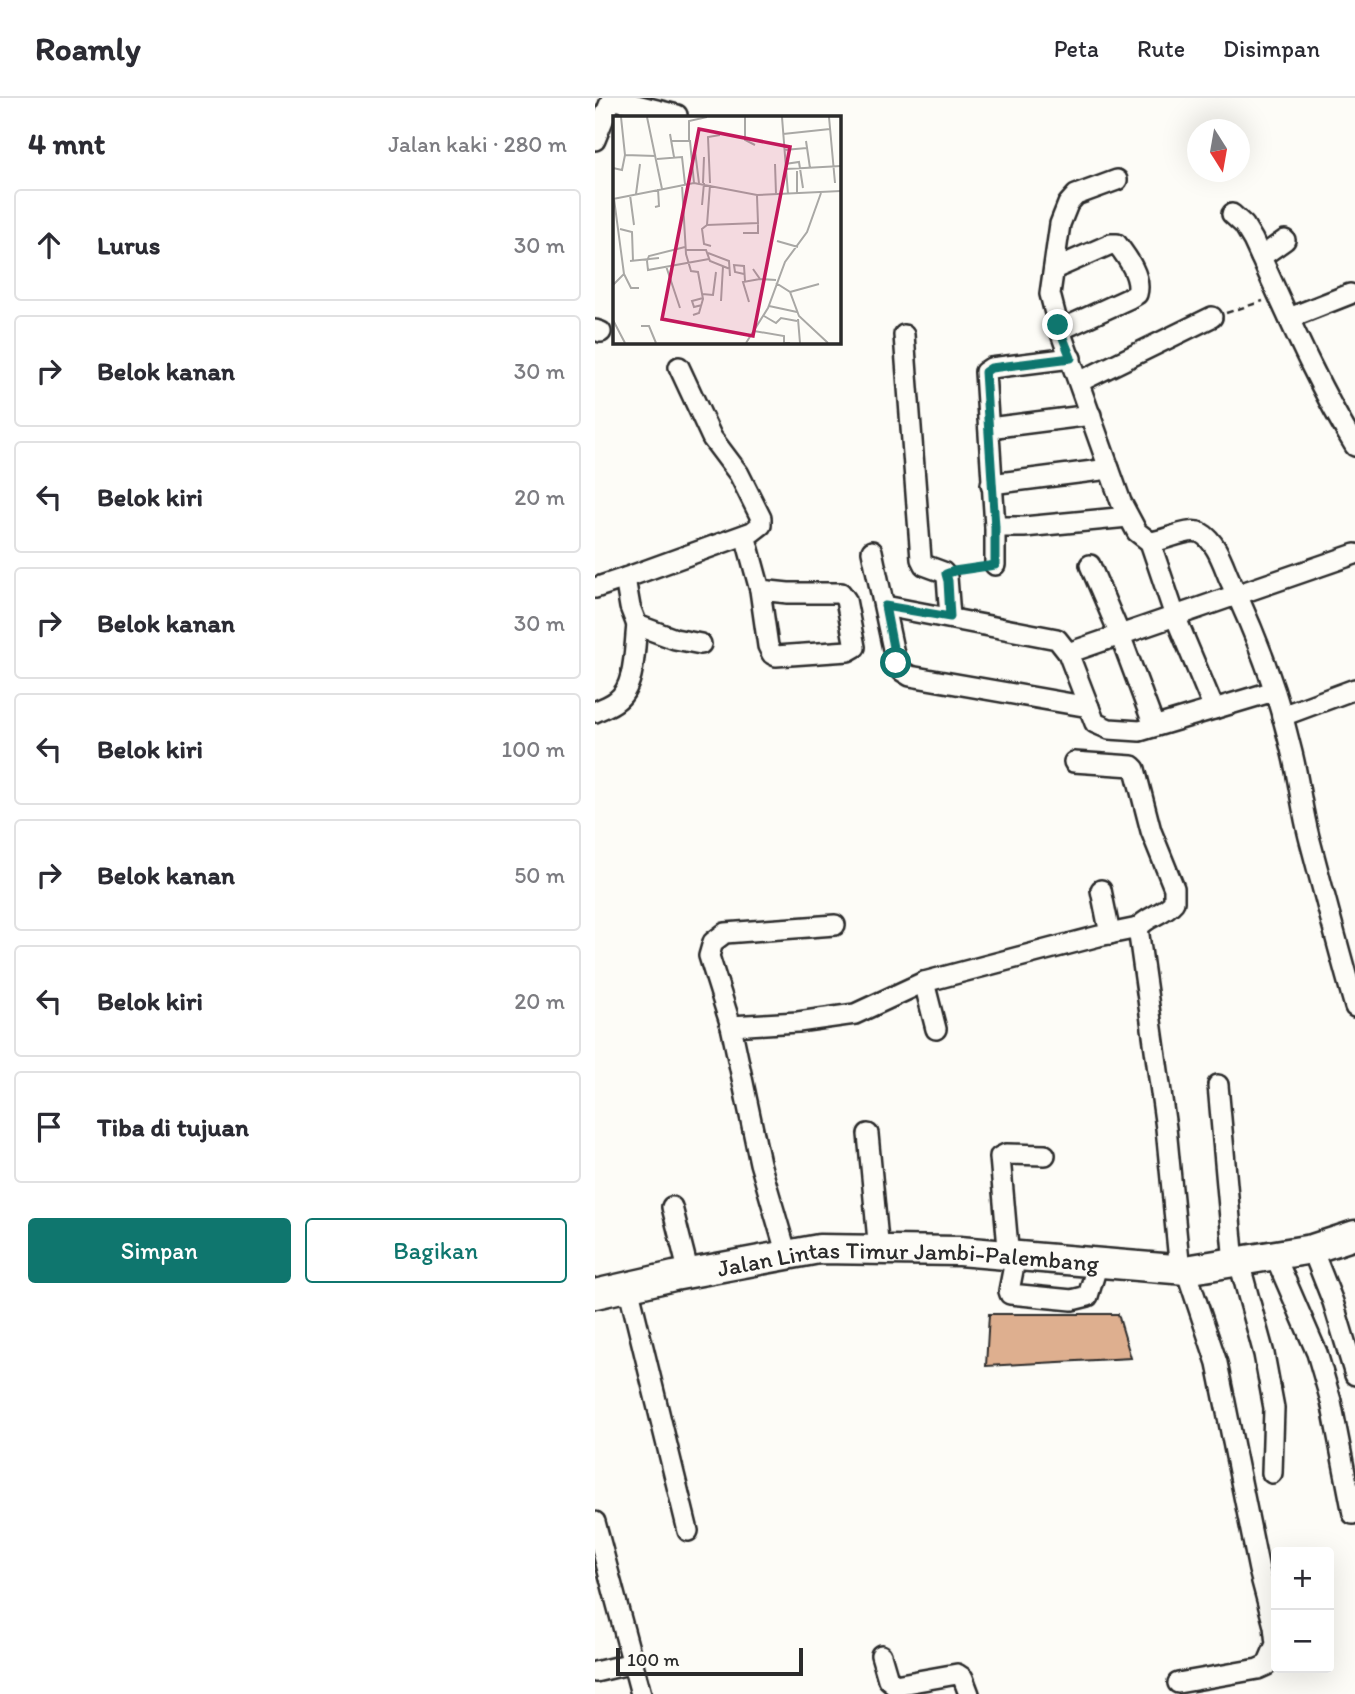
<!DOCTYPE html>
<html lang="id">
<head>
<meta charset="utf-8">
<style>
	:root { --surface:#fff; --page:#f2f2f3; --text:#2b2b33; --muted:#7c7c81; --line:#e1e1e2; --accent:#0f766e }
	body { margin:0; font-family:Itim,sans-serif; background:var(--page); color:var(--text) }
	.controls { position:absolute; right:21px; bottom:21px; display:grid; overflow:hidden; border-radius:7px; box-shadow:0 7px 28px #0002 }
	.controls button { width:63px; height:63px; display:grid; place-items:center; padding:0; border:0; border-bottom:2px solid var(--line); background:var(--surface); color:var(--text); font:35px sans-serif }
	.compass { position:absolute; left:592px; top:21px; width:63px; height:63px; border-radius:50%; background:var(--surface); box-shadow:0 7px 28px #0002; rotate:169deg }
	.scale { position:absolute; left:21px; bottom:18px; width:187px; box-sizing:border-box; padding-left:7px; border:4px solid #2b2b2b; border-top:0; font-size:19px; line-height:24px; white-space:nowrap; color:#2b2b2b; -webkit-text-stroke:5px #fdfcf7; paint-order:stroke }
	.stop { position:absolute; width:21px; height:21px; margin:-16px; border:5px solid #0f766e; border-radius:50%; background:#fff }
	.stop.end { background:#0f766e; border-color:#fff; box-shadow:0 2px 7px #0008 }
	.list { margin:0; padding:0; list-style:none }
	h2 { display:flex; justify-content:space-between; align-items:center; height:91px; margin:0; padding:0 28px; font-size:30px }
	h2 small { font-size:23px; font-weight:400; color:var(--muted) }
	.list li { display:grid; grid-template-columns:46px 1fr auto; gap:21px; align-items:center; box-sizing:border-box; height:112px; margin:0 14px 14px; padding:0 14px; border:2px solid var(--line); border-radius:7px }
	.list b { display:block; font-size:26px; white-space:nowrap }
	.list em { font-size:23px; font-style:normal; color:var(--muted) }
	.actions { display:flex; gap:14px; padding:21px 28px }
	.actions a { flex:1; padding:16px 0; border:2px solid var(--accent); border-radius:7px; text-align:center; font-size:24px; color:var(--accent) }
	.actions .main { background:var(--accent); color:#fff }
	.icon { flex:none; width:38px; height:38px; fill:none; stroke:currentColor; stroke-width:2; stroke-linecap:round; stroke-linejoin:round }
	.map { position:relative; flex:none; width:760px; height:1596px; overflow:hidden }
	header { display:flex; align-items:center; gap:42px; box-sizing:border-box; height:98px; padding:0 35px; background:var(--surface); border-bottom:2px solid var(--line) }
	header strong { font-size:33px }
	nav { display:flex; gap:38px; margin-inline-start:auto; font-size:24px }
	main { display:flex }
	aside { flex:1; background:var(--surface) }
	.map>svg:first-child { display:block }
	.building { fill:#deaf8f; stroke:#2b2b2b; stroke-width:2 }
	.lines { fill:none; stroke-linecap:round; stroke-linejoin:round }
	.minor-casing { stroke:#2b2b2b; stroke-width:24 }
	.highway-casing { stroke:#2b2b2b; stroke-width:33 }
	.path { stroke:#2b2b2b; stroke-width:2.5; stroke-dasharray:7 5; stroke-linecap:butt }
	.minor { stroke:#fdfcf7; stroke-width:19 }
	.highway { stroke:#fdfcf7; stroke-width:28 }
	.route { stroke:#0f766e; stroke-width:9 }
	.labels { text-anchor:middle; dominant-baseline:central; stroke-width:5; stroke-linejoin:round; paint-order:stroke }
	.street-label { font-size:24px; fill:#2b2b2b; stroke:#fdfcf7 }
	.inset-road { fill:none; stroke:#a9a8a5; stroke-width:2 }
	.view { fill:#c2185b; fill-opacity:0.15; stroke:#c2185b; stroke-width:3.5 }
	.inset-edge { fill:none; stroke:#2b2b2b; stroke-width:3.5 }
</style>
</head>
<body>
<header>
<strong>Roamly</strong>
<nav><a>Peta</a><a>Rute</a><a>Disimpan</a></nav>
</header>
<main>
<aside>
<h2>4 mnt<small>Jalan kaki · 280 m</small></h2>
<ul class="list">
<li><svg class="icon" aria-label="ahead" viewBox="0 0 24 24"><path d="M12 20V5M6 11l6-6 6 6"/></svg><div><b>Lurus</b></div><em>30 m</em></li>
<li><svg class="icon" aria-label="right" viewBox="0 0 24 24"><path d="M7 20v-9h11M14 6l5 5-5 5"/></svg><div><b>Belok kanan</b></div><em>30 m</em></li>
<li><svg class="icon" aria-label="left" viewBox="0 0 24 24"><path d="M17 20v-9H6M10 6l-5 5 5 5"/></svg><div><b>Belok kiri</b></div><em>20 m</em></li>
<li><svg class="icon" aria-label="right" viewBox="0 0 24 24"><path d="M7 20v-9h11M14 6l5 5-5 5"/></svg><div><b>Belok kanan</b></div><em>30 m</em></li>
<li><svg class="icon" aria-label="left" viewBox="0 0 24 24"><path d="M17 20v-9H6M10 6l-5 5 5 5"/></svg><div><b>Belok kiri</b></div><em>100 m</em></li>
<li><svg class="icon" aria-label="right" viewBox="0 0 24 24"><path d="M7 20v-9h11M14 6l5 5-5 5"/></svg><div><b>Belok kanan</b></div><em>50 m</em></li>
<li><svg class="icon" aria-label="left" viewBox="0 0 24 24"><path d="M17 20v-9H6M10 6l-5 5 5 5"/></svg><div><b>Belok kiri</b></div><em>20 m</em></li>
<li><svg class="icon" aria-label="arrive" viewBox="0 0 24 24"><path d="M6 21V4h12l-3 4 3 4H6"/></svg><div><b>Tiba di tujuan</b></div></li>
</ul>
<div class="actions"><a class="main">Simpan</a><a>Bagikan</a></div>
</aside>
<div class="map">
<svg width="760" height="1596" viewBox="0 0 760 1596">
	<rect width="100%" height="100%" fill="#fdfcf7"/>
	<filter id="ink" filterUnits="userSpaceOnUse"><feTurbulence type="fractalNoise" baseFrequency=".0143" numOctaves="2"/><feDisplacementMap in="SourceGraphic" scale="14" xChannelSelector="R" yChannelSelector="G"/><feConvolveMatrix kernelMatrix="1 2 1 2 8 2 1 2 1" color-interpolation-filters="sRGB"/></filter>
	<g filter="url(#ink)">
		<path class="building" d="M394,1216H523L536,1260L391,1268Z"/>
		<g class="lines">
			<defs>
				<g id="minor">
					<path d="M17,1L82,17"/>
					<path d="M0,42L17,0"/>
					<path d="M522,82L481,97L473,106L465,126L455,196L463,227L526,404L542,434L555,444C570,443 594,429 606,435C621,443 628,466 634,480C661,536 683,595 697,655C704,683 707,712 714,739C729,796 744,853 760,909"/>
					<path d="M637,116L649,127L658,142C690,211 720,283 760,348"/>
					<path d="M666,159L690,142"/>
					<path d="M459,171L516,146H522C532,159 547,179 542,196L535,200L465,232"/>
					<path d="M694,220L755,196"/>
					<path d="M0,232L6,234"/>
					<path d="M309,237L326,461L329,467L348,474L352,479L355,519"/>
					<path d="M484,284L617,219"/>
					<path d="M394,330L496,317"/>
					<path d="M396,386L514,371"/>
					<path d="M400,429H429L533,419"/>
					<path d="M150,437L165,492L173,548L177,556L181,558L253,553L260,549L251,502L246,495H193L165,492"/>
					<path d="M555,444L580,518L619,611"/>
					<path d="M277,453L301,565L307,573L315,578L494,609"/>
					<path d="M400,467V429L390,274L396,270L476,260"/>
					<path d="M495,467L525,537L559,628"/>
					<path d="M30,480L157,434L166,427V420L144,376L117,340L84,269"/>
					<path d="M0,490L30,480L35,509L42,527L80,541L106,546"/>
					<path d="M290,508L462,541L473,555L500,625L514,631L545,633L679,593"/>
					<path d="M473,555L760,456"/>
					<path d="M0,614C7,610 15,608 21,603C41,589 39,550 42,527"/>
					<path d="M687,618L760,591"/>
					<path d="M479,664L537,668L540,671L556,733L579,790V804C568,817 552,818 543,830"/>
					<path d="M506,792L515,836"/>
					<path d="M329,884L341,931"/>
					<path d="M136,928L114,858L118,844L130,835L240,827"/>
					<path d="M623,987L639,1165"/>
					<path d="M273,1036L283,1143"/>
					<path d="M77,1109L92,1168"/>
					<path d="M189,1147L165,1065L136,928L203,924L260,916L329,884L504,838L543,830L571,1030L584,1163"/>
					<path d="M413,1150L405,1059L411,1056L450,1057"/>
					<path d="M717,1151L738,1204L760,1277"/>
					<path d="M421,1157L414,1193L415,1196L477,1202L493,1198L503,1165"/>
					<path d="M680,1158L722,1255L736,1303L758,1416"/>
					<path d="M644,1164L669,1256L679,1310L677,1375"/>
					<path d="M33,1188L93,1433"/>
					<path d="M0,1424L46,1596"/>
					<path d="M286,1557L293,1581L300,1587L362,1576L368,1580L374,1596"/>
					<path d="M0,1574L38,1565"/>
					<path d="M583,1585L663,1571L672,1567L681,1546L679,1528L664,1472L622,1265L591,1172"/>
				</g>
				<g id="highway">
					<path id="s1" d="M0,1196L79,1178L224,1151L364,1153L591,1172L717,1151L760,1137"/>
				</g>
			</defs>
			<use href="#minor" class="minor-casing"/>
			<use href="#highway" class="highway-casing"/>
			<g class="path">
				<path d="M631,215L668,203"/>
				<path d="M365,472L386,468"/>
			</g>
			<use href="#minor" class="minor"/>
			<use href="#highway" class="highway"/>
		</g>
	</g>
	<g class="lines" filter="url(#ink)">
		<path class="route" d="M301,565L290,508L355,519L353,483L351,476L359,473L400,467V429L390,274L396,270L476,260L463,227"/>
	</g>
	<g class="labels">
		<g class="street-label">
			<text stroke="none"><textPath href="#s1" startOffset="317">Jalan Lintas Timur Jambi-Palembang</textPath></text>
		</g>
	</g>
	<g transform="translate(18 18)">
		<rect width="228" height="228" fill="#fdfcf7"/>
		<path class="inset-road" d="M8,1L12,39L43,40M34,1L49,73M132,1V24L142,29M169,1L175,78M216,1L222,67M57,18L61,41M170,18L217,13M76,24V5L94,1M58,25H77L81,67M193,25L197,52M171,34L194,32M82,35L86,67M44,43L69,41L72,68M162,48L163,78M172,48L186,46L190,72M0,52L9,54L12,39M173,53L228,50M90,67L91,41M97,67L95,21L107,19M69,69L73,138L78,155L85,156L90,183L86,197L80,199M97,69L94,109L145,107L144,80M23,78L27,48M184,78V55M17,79L21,109M0,83L81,67L144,79L228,75M89,89L91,67M42,91L46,90L45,73M94,109L89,113L91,128L98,130M7,113L19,116L20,145M130,117H145V107M164,125L185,131M73,134H93L97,145L117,153M95,137L116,145L117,160M17,145L46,142M34,145L35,154L96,143M34,145L36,140L72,131M53,150L67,192M140,153L147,163L163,164M11,158L18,172H26M131,158L122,156L121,149L131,150L132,165M163,167L177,176L186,200L215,227M0,169L11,158L1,83M177,176L206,168M89,178L100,179L103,156M108,185L110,150M136,186L130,166L147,163M89,189L81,191L79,185L90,182M156,190L184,196M151,200L163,207L168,202L184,205M185,203L187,227M0,204L12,227M28,210H36L43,227M141,215L171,220V227H177M133,227L155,192L172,146L194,116L208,77"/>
		<path class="view" d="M86,13L177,31L140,220L49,203Z"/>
		<rect width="228" height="228" class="inset-edge"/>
	</g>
</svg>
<div class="controls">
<button>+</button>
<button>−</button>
</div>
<svg class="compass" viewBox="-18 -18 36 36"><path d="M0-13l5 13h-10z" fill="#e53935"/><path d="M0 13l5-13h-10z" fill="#7c7c81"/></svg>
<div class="scale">100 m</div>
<div class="stop" style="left:301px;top:565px"></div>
<div class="stop end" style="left:463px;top:227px"></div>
</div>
</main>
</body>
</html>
